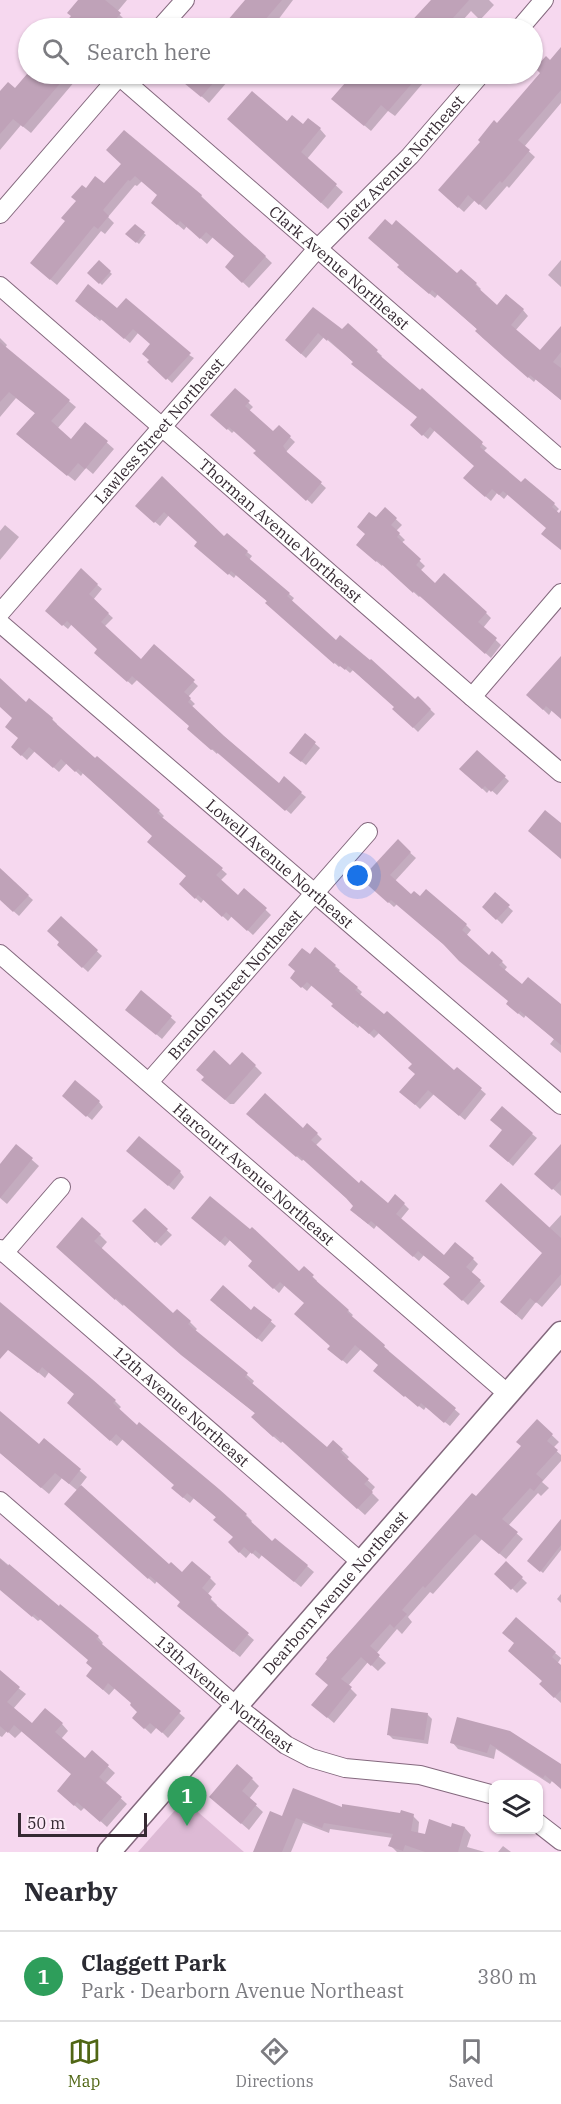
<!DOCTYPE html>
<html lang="en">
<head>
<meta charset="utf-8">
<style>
	:root { --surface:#fff; --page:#f2f2f3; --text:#2b2b33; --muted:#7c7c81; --line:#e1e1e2; --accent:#506614 }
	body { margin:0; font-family:"IBM Plex Serif",serif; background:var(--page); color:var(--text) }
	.controls { position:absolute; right:18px; bottom:18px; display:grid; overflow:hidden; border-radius:12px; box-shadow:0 2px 4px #0004 }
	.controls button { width:54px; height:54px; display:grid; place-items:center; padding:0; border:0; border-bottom:2px solid var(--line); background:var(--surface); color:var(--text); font:30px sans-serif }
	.scale { position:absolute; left:18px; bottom:15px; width:129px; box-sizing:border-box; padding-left:6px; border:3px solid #352932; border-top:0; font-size:16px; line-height:21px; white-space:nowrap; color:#352932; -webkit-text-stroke:4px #fce9f7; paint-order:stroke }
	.you { position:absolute; left:358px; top:876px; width:21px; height:21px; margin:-15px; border:4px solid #fff; border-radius:50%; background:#1a73e8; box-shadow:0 0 0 9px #1a73e833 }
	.badge { display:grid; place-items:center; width:39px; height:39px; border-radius:50%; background:var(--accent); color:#fff; font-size:20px; font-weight:700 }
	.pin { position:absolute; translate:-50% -50px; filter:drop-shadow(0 2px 3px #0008) }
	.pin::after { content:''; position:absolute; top:32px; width:21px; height:18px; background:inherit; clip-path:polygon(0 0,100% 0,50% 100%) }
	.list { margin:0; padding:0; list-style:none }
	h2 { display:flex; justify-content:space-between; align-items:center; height:78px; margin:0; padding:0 24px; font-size:26px }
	h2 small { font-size:20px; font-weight:400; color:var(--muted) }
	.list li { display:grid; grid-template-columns:39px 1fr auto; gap:18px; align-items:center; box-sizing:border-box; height:90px; padding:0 24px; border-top:2px solid var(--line) }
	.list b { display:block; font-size:22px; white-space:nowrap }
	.list p { margin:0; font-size:20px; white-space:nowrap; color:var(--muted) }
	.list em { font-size:20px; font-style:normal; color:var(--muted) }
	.icon { flex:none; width:33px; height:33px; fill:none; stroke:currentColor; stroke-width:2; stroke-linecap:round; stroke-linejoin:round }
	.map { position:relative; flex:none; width:561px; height:1852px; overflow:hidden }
	.search { position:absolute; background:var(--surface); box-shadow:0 2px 4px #0004; left:18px; right:18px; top:18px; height:66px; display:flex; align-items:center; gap:15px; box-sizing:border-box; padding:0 21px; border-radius:33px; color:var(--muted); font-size:22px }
	.sheet { height:168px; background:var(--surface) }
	nav { display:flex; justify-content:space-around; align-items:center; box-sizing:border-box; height:84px; border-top:2px solid var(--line); background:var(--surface); font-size:16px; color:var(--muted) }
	nav a { display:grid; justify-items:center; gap:3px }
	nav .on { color:var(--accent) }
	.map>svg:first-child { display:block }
	.green { fill:#ddbad5 }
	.shadow { fill:#0003 }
	.building { fill:#bfa2b8 }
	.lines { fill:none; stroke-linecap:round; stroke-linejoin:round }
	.minor-casing { stroke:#83687d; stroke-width:20 }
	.tertiary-casing { stroke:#83687d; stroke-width:25 }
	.minor { stroke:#fff; stroke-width:18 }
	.tertiary { stroke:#fff; stroke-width:22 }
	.labels { text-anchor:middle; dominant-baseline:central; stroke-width:5; stroke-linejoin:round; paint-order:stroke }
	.street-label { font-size:16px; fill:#352932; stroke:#fce9f7 }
</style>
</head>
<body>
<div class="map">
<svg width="561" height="1852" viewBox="0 0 561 1852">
	<rect width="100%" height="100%" fill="#f6d8ef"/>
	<path class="green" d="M184,1800L244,1852H138Z"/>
	<g class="shadow">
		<path d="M80,0H127L117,12L127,22L121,28H62L72,17Z"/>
		<path d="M246,0H293L272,28H223Z"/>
		<path d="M453,0H489L494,5L480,20L471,11L456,28H407L427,7Z"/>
		<path d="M561,50V103L524,147L535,157L509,188L507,186L486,210L475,200L464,212L446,196L497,125Z"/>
		<path d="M29,74H81L31,133L21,125L0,150V94L15,90Z"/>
		<path d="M189,74H234L209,103L183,80Z"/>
		<path d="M354,74H413L423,83L395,116L388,111L371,131L333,99Z"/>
		<path d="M287,124L320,129L326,136L307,159L343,192L328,209L236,126Z"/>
		<path d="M123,164L201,196L272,263L249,288L233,273L236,257L213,237L207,244L187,226L184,230L159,209V195L142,181L137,186L135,185L108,217L114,223L105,234L101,231L57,285L38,269L86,190L104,185Z"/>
		<path d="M135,226L146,235L139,244L127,234Z"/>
		<path d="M561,260V287L548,275Z"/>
		<path d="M99,262L112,274L102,285L89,272Z"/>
		<path d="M404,273L457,275L476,284L481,289L479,291L497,307L523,310L528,316L515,331L541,353L561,333V400L536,379L534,382L482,337L478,330L438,294L435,298Z"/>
		<path d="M82,306L117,310L194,358L172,383L149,362L152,344L138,333L130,343L102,319L100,321Z"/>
		<path d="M313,309L343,331L348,325L382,356L380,358L420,392L422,390L482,444L487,448L483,452L522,484L525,480L554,504L559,509L556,512L561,517V549L548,528L508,494L504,499L497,493L491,501L470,483L476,466L435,430L428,439L417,430L419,418L324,337L306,358L291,345Z"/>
		<path d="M0,338L7,345L5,348L76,407L57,429L71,441L86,424L114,449L93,474L86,468L75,481L25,441L36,414L16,398L0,417Z"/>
		<path d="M235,390L253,407L249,411L273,433L279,427L295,442L286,452L326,488L312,504L260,458L257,451L235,430L232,433L213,415Z"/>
		<path d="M162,478L225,538L247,552L252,556L249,560L289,594L294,598L291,602L336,642L415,701L418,698L435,714L418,732L395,709L396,708L353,670L350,673L341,665L339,667L272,608L268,602L236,575L234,578L200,550L199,542L169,515L160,526L142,511Z"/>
		<path d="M385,509L402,525L396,531L405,540L401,543L425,566L420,571L435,585L486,613L491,618L483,628L501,645L491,658L421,595L419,597L383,564L382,566L363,550L376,519Z"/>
		<path d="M5,525L19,537L0,560V531Z"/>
		<path d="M81,571L102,589L93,600L113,618L104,627L141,661L154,646L198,686L188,697L195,704L191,707L279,785L301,793L306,797L291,814L218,752L217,754L189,729L191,727L138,679L132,685L100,657L99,649L72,624L68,629L51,615Z"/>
		<path d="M561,668V718L552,710L549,715L528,695Z"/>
		<path d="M0,680L26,704L52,719L57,724L56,726L159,811L164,816L162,818L227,874L220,881L238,898L245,890L271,915L253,935L232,916L228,921L204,899L201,903L181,884L187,876L154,836L83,773L81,776L67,763L59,772L35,751L27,760L18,752L20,738L14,718L0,706Z"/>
		<path d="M305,735L320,748L306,765L296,757Z"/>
		<path d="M477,752L509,781L497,795L490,789L487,793L462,769Z"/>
		<path d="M398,842L416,858L395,881L411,896L420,898L456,915L471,930L466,936L489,957L502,962L507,967L504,971L523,986L561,1007V1053L550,1044L554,1039L526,1015L524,1018L513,1009L510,1002L449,949L397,904L394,907L363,879Z"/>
		<path d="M0,871L33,900L19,916L0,899Z"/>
		<path d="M495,895L513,911L502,924L484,907Z"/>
		<path d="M61,918L102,956L88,972L59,945Z"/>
		<path d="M310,956L335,966L340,970L338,972L362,992L359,996L454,1073L457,1069L486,1094L465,1120L434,1094L420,1109L402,1092L417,1074L414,1064L379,1033L374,1038L360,1025L358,1028L338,1011L335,1004L312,985L307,991L296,982Z"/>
		<path d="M141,992L176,1022L162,1039L132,1014Z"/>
		<path d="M255,1066L262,1073L234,1104H230L211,1087L231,1067Z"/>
		<path d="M68,1100L99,1102L103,1107L92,1120Z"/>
		<path d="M253,1119L317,1134L322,1139L315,1146L359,1185L388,1205L395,1196L404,1204L409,1209L400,1220L444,1257L473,1259L478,1264L471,1273L485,1286L468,1305L451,1289V1278L424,1255L419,1261L377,1225L374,1229L357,1215L355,1206L304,1159L302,1161Z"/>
		<path d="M503,1131L532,1134L537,1138L513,1166L495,1150Z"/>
		<path d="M16,1146L39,1166L7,1204L0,1198V1166Z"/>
		<path d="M561,1152V1196L542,1179Z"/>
		<path d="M133,1156L180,1172L184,1177L174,1190Z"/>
		<path d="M145,1210L172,1235L161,1246L134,1221Z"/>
		<path d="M561,1215V1285L542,1307L536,1302L522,1320L508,1308L544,1253L549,1228Z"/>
		<path d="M193,1218L299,1273L304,1268L317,1281L316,1282L353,1315L351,1317L389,1351L388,1352L460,1414L450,1426L426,1407L424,1410L380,1376V1365L361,1349L347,1364L334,1353L306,1303L285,1285L279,1293L250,1266L254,1261L230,1240L225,1246Z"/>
		<path d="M100,1235L107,1242L101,1249L173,1316L190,1322L197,1329L195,1331L254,1381L252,1384L327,1449L333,1442L349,1457L346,1460L375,1487L371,1492L379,1500L365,1515L283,1441L281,1443L260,1425L256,1414L191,1362L124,1304L123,1306L65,1254Z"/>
		<path d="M0,1304L115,1401L121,1407L118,1410L246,1515L252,1521L250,1523L272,1543L275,1540L307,1566L314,1572L301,1587L262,1555L259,1559L251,1552L246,1558L236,1549L234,1537L217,1518L194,1498L190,1503L179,1494L175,1485L123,1439L117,1446L75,1409L76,1395L49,1372L45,1378L0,1341Z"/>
		<path d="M216,1305L251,1312L255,1308L276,1326L262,1342Z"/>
		<path d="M537,1421L559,1442L553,1448L561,1455V1461L542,1482L549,1488L541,1496L538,1493L508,1526L523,1539L506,1559L482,1539L433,1594L430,1592L408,1617L412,1622L402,1634L397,1629L376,1654L386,1663L378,1671L368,1662L348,1686L357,1695L334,1723L313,1705L476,1498L523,1446Z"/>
		<path d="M0,1423L39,1446L44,1440L87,1477L80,1486L170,1566L182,1574L192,1563L210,1578L216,1584L207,1595L217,1605L216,1607L254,1640L240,1657L185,1612L182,1602L157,1581L155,1584L72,1510L78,1491L62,1478L49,1494L0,1453Z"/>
		<path d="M561,1531V1550L543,1573L529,1561Z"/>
		<path d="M0,1558L59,1608L98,1637L103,1643L101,1645L185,1718L168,1738L157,1727L151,1734L134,1718L139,1712L133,1703L115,1688L109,1695L93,1681V1669L90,1660L41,1619L38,1621L0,1589Z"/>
		<path d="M506,1563L527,1583L517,1593L496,1574Z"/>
		<path d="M561,1594V1603L557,1599Z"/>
		<path d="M555,1653L561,1658L557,1664L561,1667V1703L548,1691L544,1681L516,1657Z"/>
		<path d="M0,1674L26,1694L13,1709L32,1725L62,1724L68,1731L61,1739L85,1760L92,1752L115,1773L105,1784L127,1804L107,1827L85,1807L81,1811L65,1797L73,1775L22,1731L15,1738L7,1731L2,1737L0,1736Z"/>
		<path d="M427,1714L432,1719L428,1744L393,1739L389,1735Z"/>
		<path d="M458,1718L561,1766V1788L552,1781L550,1784L496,1749L494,1759L458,1749L452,1742Z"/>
		<path d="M252,1779L259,1786L249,1799L263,1812L249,1830L219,1804Z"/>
		<path d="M343,1809L413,1816L419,1822L418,1834L426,1835L452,1829L465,1828L471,1835L467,1847L485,1852H397L390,1845L393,1838L330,1829L329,1833L303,1823L291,1852H258L282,1818Z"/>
		<path d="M503,1846L511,1852H498Z"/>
	</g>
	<g class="building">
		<path d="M78,0H105L121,13L108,28L100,22L94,28H60L71,16L67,13Z"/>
		<path d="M245,0H282L258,28H221Z"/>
		<path d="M431,0H469L444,28H405Z"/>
		<path d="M561,47V90L518,140L530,150L502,183L500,181L479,205L468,195L458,208L438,190L480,142L478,140L494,120L497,123L540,73L535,68L546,56L550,60Z"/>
		<path d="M27,74H68L23,127L13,119L0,134V91L8,82L15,88Z"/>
		<path d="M173,74H221L201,97Z"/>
		<path d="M353,74H420L388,111L381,105L364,126L331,99Z"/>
		<path d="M252,91L287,121L292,115L303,124L308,118L321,128L301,152L337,184L321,203L227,119Z"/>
		<path d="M124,130L202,195L201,197L266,256L242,283L225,267L234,256L206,232L200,239L180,221L177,225L151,203L157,195L135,176L130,181L128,180L103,210L109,216L98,229L94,226L50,280L30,263L65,221L61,218L76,201L71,197L82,185L86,188L95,176L104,183L121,164L106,150Z"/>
		<path d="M385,219L392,225L396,220L457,273L461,269L477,283L475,285L497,305L506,294L524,309L511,325L540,350L561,326V352L553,362L561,368V400L530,375L528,378L505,358L475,331L477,329L432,290L429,294L397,267L399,265L368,238Z"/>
		<path d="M135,224L145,232L136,243L125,234Z"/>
		<path d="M99,260L111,271L99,284L87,273Z"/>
		<path d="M88,284L117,308L126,298L191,353L166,380L147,362L149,360L142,354L150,344L133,329L124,339L96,315L95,317L75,301Z"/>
		<path d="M313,307L342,329L348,323L378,350L376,352L420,390L422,388L483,442L480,447L521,482L525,478L555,503L552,507L559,513L561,510V550L541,534L546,528L503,491L499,495L492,489L485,497L463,478L474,466L430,427L422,436L410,425L417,417L351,364L353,362L328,339L327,341L318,333L301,354L285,340Z"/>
		<path d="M0,342L70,400L51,421L71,439L85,422L108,441L85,469L78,463L67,476L16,434L35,413L9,392L0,402Z"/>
		<path d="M235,388L250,401L245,406L273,431L279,425L291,436L283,446L287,452L322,482L306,501L253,453L256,451L229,427L227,430L210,415Z"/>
		<path d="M162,476L224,536L227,533L248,551L245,555L290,593L287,596L336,640L340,635L370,660L371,659L415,699L418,696L431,709L413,728L392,709L394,707L348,666L345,670L335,662L334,664L265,603L267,601L231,571L228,575L194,546L197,542L164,512L154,523L135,506Z"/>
		<path d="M385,507L397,518L391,525L400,533L397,537L421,559L416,565L435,583L444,573L487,612L478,622L497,638L485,654L414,591L413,593L377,560L376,562L356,545L365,534L357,527L369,512L376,517Z"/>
		<path d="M81,568L98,584L89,594L109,613L101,622L141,659L154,644L195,680L184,692L191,698L188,702L224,736L279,783L284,776L302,792L285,811L213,749L211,750L187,729L189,726L132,676L127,682L94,653L97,649L67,621L62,626L45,611Z"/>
		<path d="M561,656V719L546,706L543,710L526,695Z"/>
		<path d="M0,678L26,702L29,698L53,718L52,720L95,758L97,756L160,810L157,813L223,868L216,875L238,895L244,888L267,908L247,931L226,912L222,917L198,895L195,899L179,884L186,876L147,842L152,836L78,769L75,772L61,759L53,768L29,747L21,756L11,747L18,738L5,727L12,718L0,707Z"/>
		<path d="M305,733L316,742L301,762L289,753Z"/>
		<path d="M477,750L506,776L491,792L485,786L482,789L459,769Z"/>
		<path d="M545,810L561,823V859L528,831Z"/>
		<path d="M398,839L411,852L390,875L411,894L414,891L420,896L426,889L467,924L462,930L489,955L492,951L503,961L499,965L522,984L528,977L561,1004V1045L520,1011L518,1014L506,1004L508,1001L459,961L443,944L391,900L388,903L361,879Z"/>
		<path d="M0,868L29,895L13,912L0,900Z"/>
		<path d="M495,892L510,905L496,920L482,907Z"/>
		<path d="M61,916L98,950L82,968L57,945L59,942L47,931Z"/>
		<path d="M315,947L336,965L334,967L358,987L355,990L384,1014L387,1011L454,1070L457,1067L482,1088L459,1116L428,1090L415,1105L399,1092L415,1074L408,1068L412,1064L374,1029L369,1034L355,1022L353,1024L331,1006L333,1004L307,982L301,988L290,978L295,971L288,965L302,948L310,954Z"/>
		<path d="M141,990L172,1016L156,1035L125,1010Z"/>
		<path d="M214,1050L230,1065L242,1052L256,1065L225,1100L201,1080L204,1077L196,1070Z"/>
		<path d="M75,1080L100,1101L86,1117L62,1096Z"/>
		<path d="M265,1093L303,1128L307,1123L318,1133L311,1140L359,1183L361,1180L388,1203L395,1194L405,1203L396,1214L444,1255L455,1242L474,1258L466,1267L481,1280L462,1301L443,1284L450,1277L418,1251L413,1257L371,1221L368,1224L350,1210L353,1206L346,1198L298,1155L296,1157L246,1114Z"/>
		<path d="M502,1106L533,1133L508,1162L489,1146L502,1130L490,1120Z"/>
		<path d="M139,1136L181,1171L168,1186L126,1151Z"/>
		<path d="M16,1144L33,1158L0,1198V1164Z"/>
		<path d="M561,1144V1180L552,1190L534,1174Z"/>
		<path d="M501,1183L561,1238V1274L536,1303L530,1298L516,1315L500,1302L542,1253L485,1201Z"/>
		<path d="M210,1196L250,1229L252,1227L299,1271L304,1266L314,1275L312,1277L349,1310L347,1312L385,1345L384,1347L456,1408L444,1423L421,1403L418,1407L405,1396L404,1397L373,1371L378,1365L355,1345L342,1361L327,1349L330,1346L294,1314L304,1303L280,1282L273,1289L248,1266L252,1261L225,1236L220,1242L191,1218Z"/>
		<path d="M145,1208L168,1229L155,1243L132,1221Z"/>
		<path d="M82,1217L101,1234L94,1241L173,1313L177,1309L191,1321L188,1324L248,1373L245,1377L327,1447L333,1440L343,1449L340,1452L369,1479L364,1484L373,1492L357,1509L275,1435L273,1437L251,1417L255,1413L181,1355L116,1298L115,1300L56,1247Z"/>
		<path d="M223,1285L251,1310L254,1306L272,1320L257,1339L210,1300Z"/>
		<path d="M0,1302L92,1379L116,1400L113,1403L137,1425L139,1422L219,1489L247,1514L245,1516L272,1541L275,1538L308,1565L294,1582L255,1550L252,1554L244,1547L239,1553L228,1542L233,1537L213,1520L216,1517L187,1493L183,1498L171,1488L174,1485L116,1434L110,1441L67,1403L74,1394L42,1367L38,1373L8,1350L0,1359Z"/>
		<path d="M0,1411L39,1444L44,1438L81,1469L69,1484L55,1473L41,1488L0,1453Z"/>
		<path d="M537,1419L553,1434L547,1441L558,1450L536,1474L543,1480L534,1491L530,1488L502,1519L518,1532L499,1554L475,1534L468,1540L425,1588L423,1586L402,1610L407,1614L394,1628L390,1624L370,1646L380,1655L371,1666L361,1657L341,1679L352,1687L327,1718L311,1705L328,1685L315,1674L327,1659L326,1658L472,1493L476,1496L521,1446L516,1442Z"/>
		<path d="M81,1485L169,1564L171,1562L182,1572L192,1561L211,1577L202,1588L212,1597L210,1600L249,1633L233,1652L177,1606L180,1602L150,1576L148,1579L64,1504Z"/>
		<path d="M561,1519V1545L540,1572L527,1561Z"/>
		<path d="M0,1559L8,1566L9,1564L59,1606L60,1604L99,1636L96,1639L181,1711L162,1733L150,1723L144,1729L132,1718L137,1712L130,1705L131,1703L108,1683L103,1690L86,1676L92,1668L86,1663L88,1660L34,1614L32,1617L0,1590Z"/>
		<path d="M506,1561L523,1577L511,1590L494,1574Z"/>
		<path d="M516,1617L556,1652L552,1657L561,1665V1690L554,1698L539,1684L542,1681L508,1651L514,1643L502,1633Z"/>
		<path d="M0,1670L20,1687L7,1702L32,1723L45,1708L63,1723L55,1732L85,1758L92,1750L109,1765L99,1777L122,1797L100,1822L77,1802L74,1806L57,1791L71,1774L14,1725L8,1733L0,1726Z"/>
		<path d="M391,1708L428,1713L424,1740L387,1735Z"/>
		<path d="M457,1717L510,1731L561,1764V1789L545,1775L543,1778L490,1744L487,1753L450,1743Z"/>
		<path d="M237,1764L253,1778L242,1791L257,1804L241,1824L209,1797Z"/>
		<path d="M293,1788L342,1807V1804L400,1813L401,1810L414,1814L411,1831L425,1834L429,1819L451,1827L452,1823L465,1827L458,1852H425L405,1845L403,1851L388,1846L393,1834L324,1823L322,1828L296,1818L282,1852H253L270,1811L282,1816Z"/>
	</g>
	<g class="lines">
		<defs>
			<g id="minor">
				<path d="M160,28L185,0"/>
				<path d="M520,28L544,0"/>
				<path id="s1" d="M119,76L561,460"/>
				<path d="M0,214L121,74"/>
				<path id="s2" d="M0,286L472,697L561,773"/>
				<path id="s3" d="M0,613L317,249L410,156L481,74"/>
				<path id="s4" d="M0,623L561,1105"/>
				<path d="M472,697L561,593"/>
				<path id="s5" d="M0,954L508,1394"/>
				<path id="s6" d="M149,1082L368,832"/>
				<path id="s7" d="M0,1249L362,1563"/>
				<path d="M4,1253L61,1187"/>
				<path id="s8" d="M0,1501L236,1706L286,1745L311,1758L345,1768L420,1775L494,1795"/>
				<path d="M538,1823L561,1841"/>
			</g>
			<g id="tertiary">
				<path id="s9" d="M109,1852L561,1333"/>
			</g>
		</defs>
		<use href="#minor" class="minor-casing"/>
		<use href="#tertiary" class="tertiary-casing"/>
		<use href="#minor" class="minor"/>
		<use href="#tertiary" class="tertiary"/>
	</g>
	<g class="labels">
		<g class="street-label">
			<text stroke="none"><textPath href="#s3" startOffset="603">Dietz Avenue Northeast</textPath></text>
			<text stroke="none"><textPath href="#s1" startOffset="292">Clark Avenue Northeast</textPath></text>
			<text stroke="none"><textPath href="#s3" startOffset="242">Lawless Street Northeast</textPath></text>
			<text stroke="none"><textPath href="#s2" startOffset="372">Thorman Avenue Northeast</textPath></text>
			<text stroke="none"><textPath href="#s4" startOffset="369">Lowell Avenue Northeast</textPath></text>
			<text stroke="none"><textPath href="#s6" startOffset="130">Brandon Street Northeast</textPath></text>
			<text stroke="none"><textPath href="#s5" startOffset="336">Harcourt Avenue Northeast</textPath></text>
			<text stroke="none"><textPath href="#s7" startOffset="240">12th Avenue Northeast</textPath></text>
			<text stroke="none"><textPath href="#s9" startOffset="344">Dearborn Avenue Northeast</textPath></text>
			<text stroke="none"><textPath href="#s8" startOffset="296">13th Avenue Northeast</textPath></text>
		</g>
	</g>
</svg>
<div class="controls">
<button><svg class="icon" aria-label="layers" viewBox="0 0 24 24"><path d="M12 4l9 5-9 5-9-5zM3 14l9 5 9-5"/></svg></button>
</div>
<div class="scale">50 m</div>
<div class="you"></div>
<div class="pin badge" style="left:187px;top:1826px;background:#2e9e5b">1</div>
<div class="search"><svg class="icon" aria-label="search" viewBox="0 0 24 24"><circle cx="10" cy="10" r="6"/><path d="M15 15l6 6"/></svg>Search here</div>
</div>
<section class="sheet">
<h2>Nearby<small></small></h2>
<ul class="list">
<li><span class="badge" style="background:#2e9e5b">1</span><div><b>Claggett Park</b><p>Park · Dearborn Avenue Northeast</p></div><em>380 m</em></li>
</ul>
</section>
<nav>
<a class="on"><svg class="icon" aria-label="map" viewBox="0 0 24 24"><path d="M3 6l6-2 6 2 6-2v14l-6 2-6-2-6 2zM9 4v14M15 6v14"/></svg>Map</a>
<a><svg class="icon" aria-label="directions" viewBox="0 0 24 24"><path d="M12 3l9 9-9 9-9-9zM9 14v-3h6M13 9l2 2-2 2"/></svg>Directions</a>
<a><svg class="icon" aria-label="saved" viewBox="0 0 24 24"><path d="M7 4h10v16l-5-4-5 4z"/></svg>Saved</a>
</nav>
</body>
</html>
